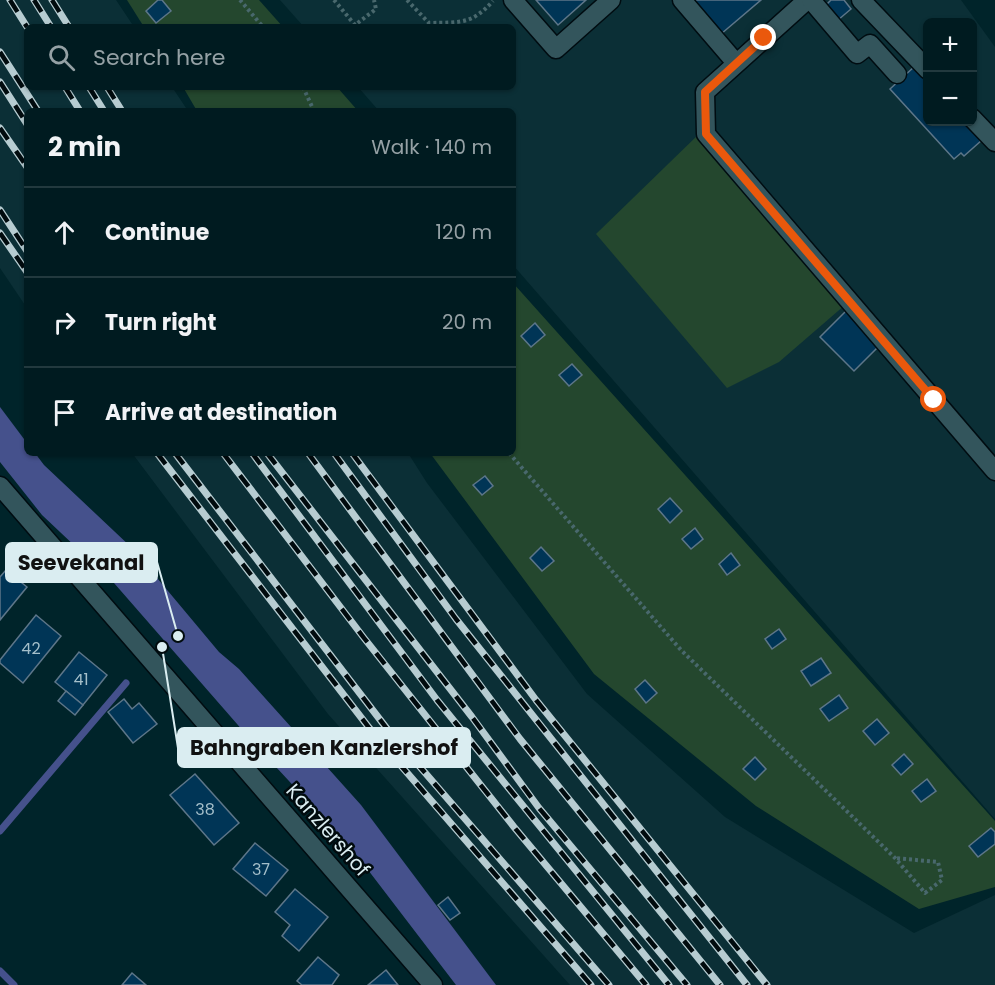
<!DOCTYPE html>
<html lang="en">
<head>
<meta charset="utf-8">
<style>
	:root { --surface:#001b20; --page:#0a2429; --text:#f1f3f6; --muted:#95a1a5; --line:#22393e }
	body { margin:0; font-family:Poppins,sans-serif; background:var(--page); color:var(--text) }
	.controls { position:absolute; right:18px; top:18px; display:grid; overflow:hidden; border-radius:9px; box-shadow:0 2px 4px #0004 }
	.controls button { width:54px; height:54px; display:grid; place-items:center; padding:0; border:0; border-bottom:2px solid var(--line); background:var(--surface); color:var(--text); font:30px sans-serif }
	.stop { position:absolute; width:18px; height:18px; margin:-14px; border:4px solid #ea580c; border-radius:50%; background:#fff }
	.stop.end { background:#ea580c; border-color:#fff; box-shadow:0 2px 6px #0008 }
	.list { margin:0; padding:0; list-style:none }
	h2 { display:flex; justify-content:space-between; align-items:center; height:78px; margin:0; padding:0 24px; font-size:26px }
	h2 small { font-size:20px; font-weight:400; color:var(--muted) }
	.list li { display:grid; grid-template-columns:39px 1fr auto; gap:18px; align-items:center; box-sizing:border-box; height:90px; padding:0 24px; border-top:2px solid var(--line) }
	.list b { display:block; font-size:22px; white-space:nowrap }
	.list em { font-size:20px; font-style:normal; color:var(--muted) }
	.icon { flex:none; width:33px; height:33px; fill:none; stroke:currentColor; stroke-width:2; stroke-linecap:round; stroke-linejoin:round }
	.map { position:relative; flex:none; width:995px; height:985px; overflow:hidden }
	.search { position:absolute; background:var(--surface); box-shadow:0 2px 4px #0004; left:24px; top:24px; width:492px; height:66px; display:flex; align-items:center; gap:15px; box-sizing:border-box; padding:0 21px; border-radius:9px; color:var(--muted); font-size:22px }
	.panel { position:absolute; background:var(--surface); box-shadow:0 2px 4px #0004; left:24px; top:108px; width:492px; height:348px; border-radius:9px }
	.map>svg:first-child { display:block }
	.built { fill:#0b2f36; fill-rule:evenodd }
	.green { fill:#24472e }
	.water { fill:#45518c }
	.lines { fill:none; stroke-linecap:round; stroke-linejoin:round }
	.stream { stroke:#45518c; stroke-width:7 }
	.building { fill:#003556; stroke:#5d7689; stroke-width:1.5 }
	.minor-casing { stroke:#000c11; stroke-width:21 }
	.path { stroke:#49686d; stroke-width:4; stroke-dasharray:3 3; stroke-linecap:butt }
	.minor { stroke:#33555c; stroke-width:18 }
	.rail-casing { stroke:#b7ccd1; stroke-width:7 }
	.rail { stroke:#010b0e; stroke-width:4.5; stroke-dasharray:14; stroke-linecap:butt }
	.route { stroke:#ea580c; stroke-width:8 }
	.labels { text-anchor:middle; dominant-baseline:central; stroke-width:5; stroke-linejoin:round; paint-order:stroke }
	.number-label { font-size:16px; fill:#a4bfca }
	.street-label { font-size:20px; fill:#daedf1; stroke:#010b0e }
	.leader { fill:none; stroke:#daedf1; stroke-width:2 }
	.callout-dot { fill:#daedf1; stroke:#010b0e; stroke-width:2 }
	.callout { fill:#daedf1; stroke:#daedf1; stroke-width:2 }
	.callout-label { font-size:21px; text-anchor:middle; font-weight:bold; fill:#111 }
</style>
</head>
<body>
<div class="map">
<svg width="995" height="985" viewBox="0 0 995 985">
	<rect width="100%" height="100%" fill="#00242a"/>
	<g class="built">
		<path d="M0,0H116L134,27H27V87H172L188,111H27V308L0,268Z"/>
		<path d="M280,0H961L995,47V819L513,265V111H379L358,87H513V27H304ZM928,22H972V122H928Z"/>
		<path d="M132,453H408L427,483L587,694L725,817L914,933L995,895V985H570L328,714Z"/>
	</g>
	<g class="green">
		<path d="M127,0H259L283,27H144Z"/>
		<path d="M183,87H337L358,111H197Z"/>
		<path d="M700,133L845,305L779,362L727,388L596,234Z"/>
		<path d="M513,283L995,821V887L919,909L756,806L594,674L430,453H513Z"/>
	</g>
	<path class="water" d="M0,407L27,443V453H35L44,465L132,548L219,652L239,669L361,805L496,985H456L352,849L251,740L114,583L42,515L0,462Z"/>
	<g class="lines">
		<g class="stream">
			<path d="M0,831L126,683"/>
			<path d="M0,971L14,985"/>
		</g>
	</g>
	<g class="building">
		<path d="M158,0H162L171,11L156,23L146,11Z"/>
		<path d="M536,0H586L558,25Z"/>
		<path d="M693,0H761L721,34Z"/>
		<path d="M831,0H844L851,9L838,20L826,5Z"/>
		<path d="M915,66L928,80V122H965L982,140L964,156L961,153L954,159L890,89Z"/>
		<path d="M849,308L884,341L854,371L820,337Z"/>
		<path d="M535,323L545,335L531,347L521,336Z"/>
		<path d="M572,364L582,375L569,386L559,375Z"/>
		<path d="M485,476L493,486L482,495L473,485Z"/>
		<path d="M670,498L682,511L670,523L658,509Z"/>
		<path d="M695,528L703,539L691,549L682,539Z"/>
		<path d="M541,547L554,561L542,571L530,558Z"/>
		<path d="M731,553L740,565L727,575L719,564Z"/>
		<path d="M6,570L27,587L0,620V577Z"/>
		<path d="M36,615L61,636L23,683L0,663V660Z"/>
		<path d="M779,629L786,639L772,649L765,639Z"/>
		<path d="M79,652L107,675L83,705L55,682Z"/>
		<path d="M821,658L831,673L811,686L801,671Z"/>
		<path d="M645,680L657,693L646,703L635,689Z"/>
		<path d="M66,691L83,705L75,715L58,701Z"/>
		<path d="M839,695L848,708L829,721L820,709Z"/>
		<path d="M124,699L132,709L139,703L157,724L133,743L108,712Z"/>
		<path d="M877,719L889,733L875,745L863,731Z"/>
		<path d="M904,754L913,764L901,775L892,765Z"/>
		<path d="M755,757L766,769L755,780L743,769Z"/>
		<path d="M195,774L239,823L214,845L170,795Z"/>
		<path d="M927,779L936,791L921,802L912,791Z"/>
		<path d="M991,828L995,832V844L978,857L969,846Z"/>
		<path d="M255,843L288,870L266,896L233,869Z"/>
		<path d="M295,889L328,917L299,951L282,936L290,925L275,912Z"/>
		<path d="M448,897L460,913L450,920L438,905Z"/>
		<path d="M318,957L339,975L332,985H302L297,981Z"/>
		<path d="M386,970L398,985H368Z"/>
		<path d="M132,973L146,985H122Z"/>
	</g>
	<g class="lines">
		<defs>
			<g id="minor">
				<path d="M513,0L556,49L611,0"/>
				<path d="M682,0L736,63"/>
				<path d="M807,0L705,92L706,134L995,471"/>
				<path d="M811,0L857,54L870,44L897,74"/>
				<path d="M861,0L928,70"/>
				<path d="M972,118L995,142"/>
				<path d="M0,486L433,985"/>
			</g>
		</defs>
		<use href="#minor" class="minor-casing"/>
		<g class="path">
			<path d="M240,0L263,27"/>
			<path d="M334,0L355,25L376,9L374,0"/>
			<path d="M407,0L429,23C461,22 471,25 493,1"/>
			<path d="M303,87L314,111"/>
			<path d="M509,453L681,650L895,858L925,893L942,880L938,862L895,858"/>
		</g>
		<use href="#minor" class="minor"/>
		<defs>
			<g id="rail">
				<path d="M10,0L27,27"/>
				<path d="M34,0L51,27"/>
				<path d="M52,0L69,27"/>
				<path d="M0,52L38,111"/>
				<path d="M0,82L27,124"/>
				<path d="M65,87L80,111"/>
				<path d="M89,87L104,111"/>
				<path d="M107,87L122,111"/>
				<path d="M0,128L27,167"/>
				<path d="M0,210L27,251"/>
				<path d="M0,233L27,272"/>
				<path d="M157,453L377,738L591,985"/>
				<path d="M175,453L388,730L609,985"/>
				<path d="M223,453L364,638L514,827L646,985"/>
				<path d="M252,453L437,700L669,985"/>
				<path d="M267,453L472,717L539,808L687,985"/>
				<path d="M308,453L520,739L720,985"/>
				<path d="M334,453L456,619L747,985"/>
				<path d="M352,453L536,700L767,985"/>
			</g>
		</defs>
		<use href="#rail" class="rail-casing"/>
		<use href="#rail" class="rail"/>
	</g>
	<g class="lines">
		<path class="route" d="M764,38L705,92L706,134L934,400"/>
	</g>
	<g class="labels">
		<g class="number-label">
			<text x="31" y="648">42</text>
			<text x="81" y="679">41</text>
			<text x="205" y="809">38</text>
			<text x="261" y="869">37</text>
		</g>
		<g class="street-label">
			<text transform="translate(328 830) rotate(49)">Kanzlershof</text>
		</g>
	</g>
	<path class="leader" d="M178 636L157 562M162 647L178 748"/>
	<g class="callout-dot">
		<circle cx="178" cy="636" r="6"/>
		<circle cx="162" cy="647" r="6"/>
	</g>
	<g class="callout">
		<rect x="6" y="543" width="151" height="39" rx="6"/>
		<rect x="178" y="728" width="292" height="39" rx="6"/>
	</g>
	<g class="callout-label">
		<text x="81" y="570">Seevekanal</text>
		<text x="324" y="755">Bahngraben Kanzlershof</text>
	</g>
</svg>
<div class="controls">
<button>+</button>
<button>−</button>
</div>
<div class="stop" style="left:934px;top:400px"></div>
<div class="stop end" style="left:764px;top:38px"></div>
<div class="search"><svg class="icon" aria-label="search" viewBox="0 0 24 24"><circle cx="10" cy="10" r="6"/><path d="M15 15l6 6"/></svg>Search here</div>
<section class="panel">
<h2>2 min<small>Walk · 140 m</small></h2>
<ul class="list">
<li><svg class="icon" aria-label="ahead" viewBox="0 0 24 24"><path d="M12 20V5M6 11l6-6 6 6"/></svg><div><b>Continue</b></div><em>120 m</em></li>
<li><svg class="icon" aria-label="right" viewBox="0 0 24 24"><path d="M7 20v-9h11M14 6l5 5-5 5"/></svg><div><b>Turn right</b></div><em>20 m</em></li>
<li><svg class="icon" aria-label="arrive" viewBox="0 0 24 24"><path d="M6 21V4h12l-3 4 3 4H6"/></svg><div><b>Arrive at destination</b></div></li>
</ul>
</section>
</div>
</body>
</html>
